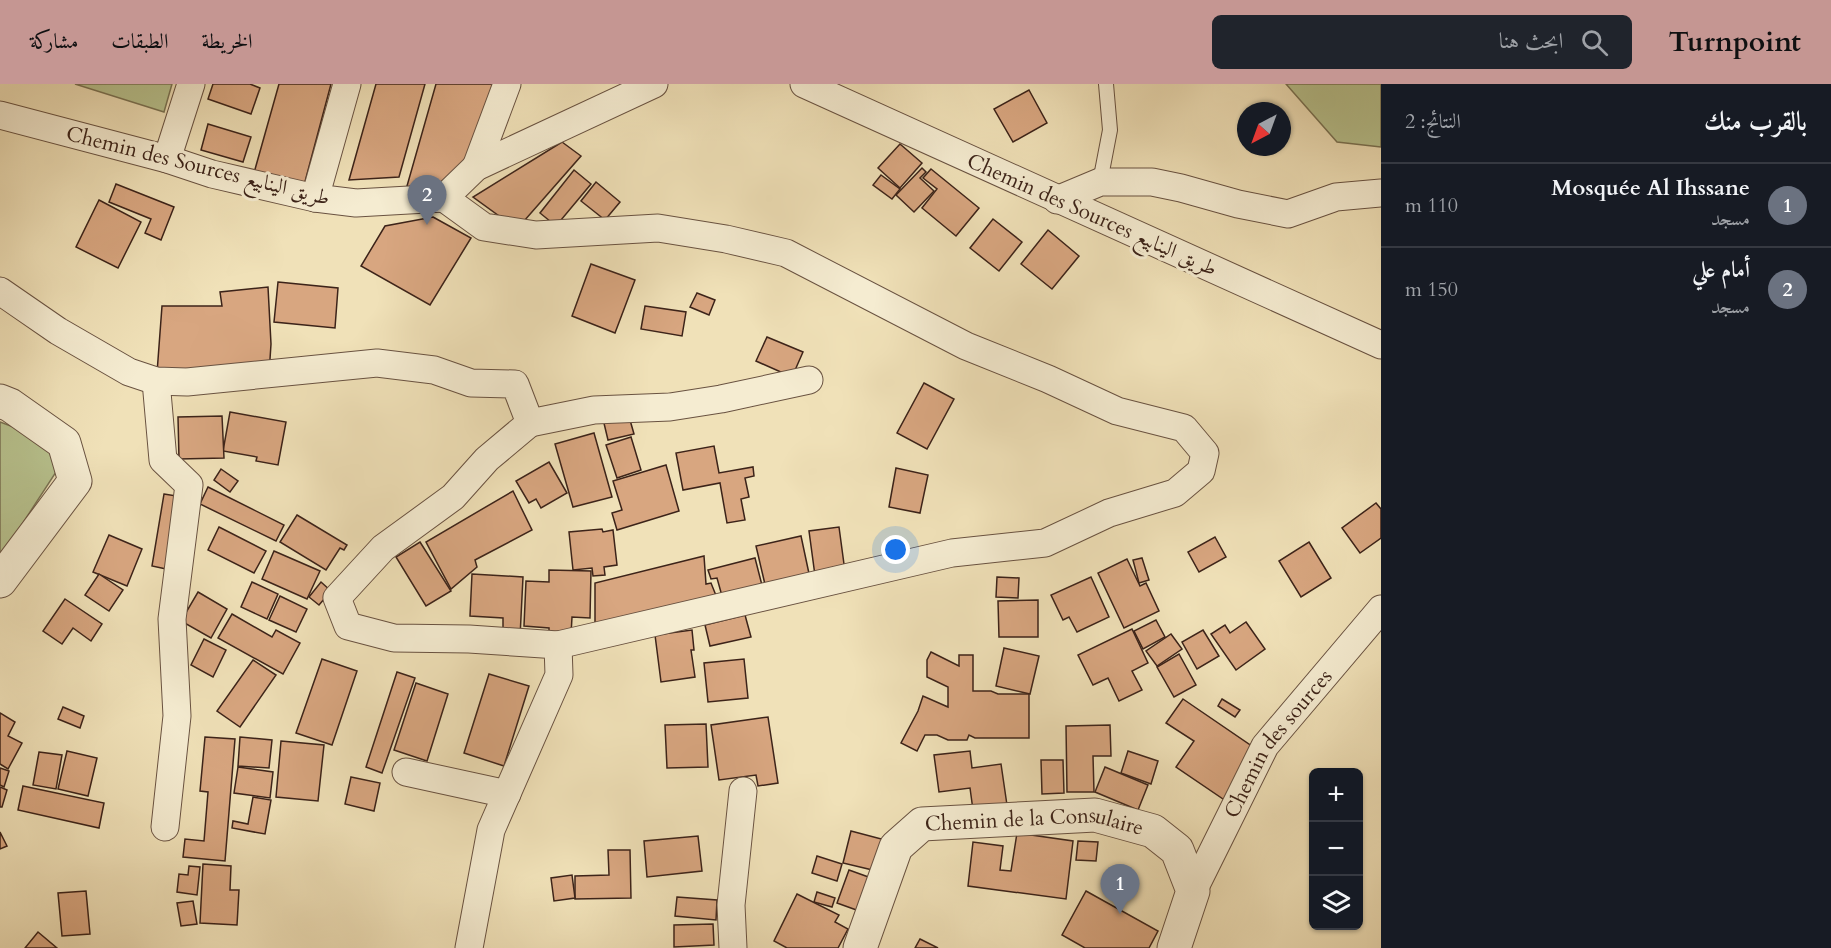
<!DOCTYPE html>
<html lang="ar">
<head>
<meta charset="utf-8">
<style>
	:root { --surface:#171b24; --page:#20242c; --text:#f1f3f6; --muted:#9ea1a6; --line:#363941; --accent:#c59692 }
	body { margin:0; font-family:Cardo,Amiri,serif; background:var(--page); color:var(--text); direction:rtl }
	.controls { position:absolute; right:18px; bottom:18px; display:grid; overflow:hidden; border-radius:9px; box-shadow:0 2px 4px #0004 }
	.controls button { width:54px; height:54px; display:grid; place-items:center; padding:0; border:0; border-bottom:2px solid var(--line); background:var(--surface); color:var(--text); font:30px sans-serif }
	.compass { position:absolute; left:1237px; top:18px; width:54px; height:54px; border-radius:50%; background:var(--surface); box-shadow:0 2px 4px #0004; rotate:221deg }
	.you { position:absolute; left:896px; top:466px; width:21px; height:21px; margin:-15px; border:4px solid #fff; border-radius:50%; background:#1a73e8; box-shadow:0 0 0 9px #1a73e833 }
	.badge { display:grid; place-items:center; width:39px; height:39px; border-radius:50%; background:var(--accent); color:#fff; font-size:20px; font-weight:700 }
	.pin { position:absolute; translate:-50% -50px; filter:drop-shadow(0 2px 3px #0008) }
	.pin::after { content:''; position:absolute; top:32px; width:21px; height:18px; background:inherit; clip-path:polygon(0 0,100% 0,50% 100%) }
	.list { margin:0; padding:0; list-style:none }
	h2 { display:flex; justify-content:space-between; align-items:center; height:78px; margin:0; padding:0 24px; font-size:26px }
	h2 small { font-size:20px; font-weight:400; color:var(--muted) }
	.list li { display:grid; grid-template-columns:39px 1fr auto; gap:18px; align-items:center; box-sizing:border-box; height:84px; padding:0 24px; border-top:2px solid var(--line) }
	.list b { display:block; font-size:22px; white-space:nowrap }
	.list p { margin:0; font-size:20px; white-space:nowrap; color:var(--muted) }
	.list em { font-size:20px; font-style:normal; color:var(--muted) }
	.icon { flex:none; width:33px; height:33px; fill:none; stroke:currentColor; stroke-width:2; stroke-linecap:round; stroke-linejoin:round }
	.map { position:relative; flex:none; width:1381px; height:864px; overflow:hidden; direction:ltr }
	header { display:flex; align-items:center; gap:36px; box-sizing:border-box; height:84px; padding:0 30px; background:var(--accent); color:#111 }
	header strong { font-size:28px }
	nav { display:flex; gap:33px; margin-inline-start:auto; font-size:21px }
	.search { width:420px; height:54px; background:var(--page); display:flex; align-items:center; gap:15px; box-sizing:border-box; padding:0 21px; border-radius:9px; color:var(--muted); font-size:22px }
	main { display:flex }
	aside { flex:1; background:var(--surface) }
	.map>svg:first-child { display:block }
	.green { fill:#b8c38f; stroke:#7a7354; stroke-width:1.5 }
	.building { fill:#d8a680; stroke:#3c2319; stroke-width:1.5 }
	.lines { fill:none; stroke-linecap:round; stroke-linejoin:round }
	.service-casing { stroke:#695241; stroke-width:16 }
	.minor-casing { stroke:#695241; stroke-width:29 }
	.tertiary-casing { stroke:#695241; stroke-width:35 }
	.service { stroke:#f5ecd1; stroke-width:14 }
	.minor { stroke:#f5ecd1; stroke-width:27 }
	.tertiary { stroke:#f5ecd1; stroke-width:33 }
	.labels { text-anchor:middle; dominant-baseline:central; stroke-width:6; stroke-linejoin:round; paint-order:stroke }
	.street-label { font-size:21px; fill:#3c2319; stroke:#f5ecd1 }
</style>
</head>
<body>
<header>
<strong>Turnpoint</strong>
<div class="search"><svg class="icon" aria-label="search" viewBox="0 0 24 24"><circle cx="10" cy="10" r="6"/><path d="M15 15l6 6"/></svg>ابحث هنا</div>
<nav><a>الخريطة</a><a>الطبقات</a><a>مشاركة</a></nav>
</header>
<main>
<aside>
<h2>بالقرب منك<small>النتائج: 2</small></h2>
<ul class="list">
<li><span class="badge" style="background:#6b7280">1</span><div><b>Mosquée Al Ihssane</b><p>مسجد</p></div><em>110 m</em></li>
<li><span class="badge" style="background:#6b7280">2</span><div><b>أمام علي</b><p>مسجد</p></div><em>150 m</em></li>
</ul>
</aside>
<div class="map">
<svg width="1381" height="864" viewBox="0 0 1381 864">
	<rect width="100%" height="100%" fill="#f0e1b8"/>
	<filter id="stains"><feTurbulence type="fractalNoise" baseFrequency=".00333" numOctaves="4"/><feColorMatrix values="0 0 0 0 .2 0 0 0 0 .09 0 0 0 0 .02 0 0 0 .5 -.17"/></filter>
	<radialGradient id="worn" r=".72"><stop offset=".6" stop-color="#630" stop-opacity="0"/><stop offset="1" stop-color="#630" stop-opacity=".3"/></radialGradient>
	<g class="green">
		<path d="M75,0H172L164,28Z"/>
		<path d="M1286,0H1381V63L1337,58Z"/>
		<path d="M0,338L45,355L58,385L0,474Z"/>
	</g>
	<g class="building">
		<path d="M213,0H250L260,4L251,30L208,15Z"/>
		<path d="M279,0H331L302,109L252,96Z"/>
		<path d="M376,0H425L399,93L349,96Z"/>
		<path d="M436,0H494L457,98L405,109Z"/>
		<path d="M1029,6L1047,39L1013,58L994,25Z"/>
		<path d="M208,40L251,53L243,78L201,66Z"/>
		<path d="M562,58L581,72L517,145L473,113Z"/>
		<path d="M900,60L922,79L900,104L878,84Z"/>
		<path d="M922,84L926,88L920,94L934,107L914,128L896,111Z"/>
		<path d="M931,85L979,124L956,152L922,124L937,105L923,94Z"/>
		<path d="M574,86L591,100L556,142L540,129Z"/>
		<path d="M881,91L900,105L892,115L873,101Z"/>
		<path d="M596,98L620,118L605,136L581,117Z"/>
		<path d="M116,100L174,123L161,156L145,149L151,135L109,118Z"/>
		<path d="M99,116L141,138L118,184L76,163Z"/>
		<path d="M433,133L471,154L430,221L361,182L385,142Z"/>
		<path d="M993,135L1022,158L999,187L970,164Z"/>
		<path d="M1048,146L1079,172L1052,205L1021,180Z"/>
		<path d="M591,180L635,196L615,249L572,232Z"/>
		<path d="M278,198L338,204L335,244L274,238Z"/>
		<path d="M268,203L271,260L269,290L157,289L162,222H222L220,208Z"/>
		<path d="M697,209L715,216L709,231L690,223Z"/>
		<path d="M645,222L686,228L682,252L641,245Z"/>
		<path d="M767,253L803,268L792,293L756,277Z"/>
		<path d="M924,299L954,315L927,365L897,349Z"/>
		<path d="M230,328L286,338L278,381L256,377L257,373L223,367Z"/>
		<path d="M628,329L634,350L608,356L603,335Z"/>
		<path d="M222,332L224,374L179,375L178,333Z"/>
		<path d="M594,349L612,413L573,423L555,360Z"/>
		<path d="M631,353L641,386L617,394L606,361Z"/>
		<path d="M714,362L719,389L753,383L754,392L745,394L749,413L741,415L745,436L727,439L720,399L683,406L676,369Z"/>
		<path d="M549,378L567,409L541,424L536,415L529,419L516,397Z"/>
		<path d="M666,381L679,427L617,446L612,429L622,426L613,397Z"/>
		<path d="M896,384L928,391L920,429L889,423Z"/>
		<path d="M221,385L238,397L230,408L214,396Z"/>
		<path d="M208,403L284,441L276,457L200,420Z"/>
		<path d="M513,407L532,446L475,476L477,483L451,505L426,458Z"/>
		<path d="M164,410L183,413L171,486L152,482Z"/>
		<path d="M1376,419L1381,425V454L1360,469L1342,444Z"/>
		<path d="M297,431L347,461L344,466L340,464L326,486L280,458Z"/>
		<path d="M219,443L266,467L254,489L208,466Z"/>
		<path d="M839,443L846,495L816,499L809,447Z"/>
		<path d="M602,445L603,448L613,446L617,481L604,483L605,491L593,492L592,484L573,486L569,448Z"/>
		<path d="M109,451L142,465L127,502L93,488Z"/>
		<path d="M801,452L811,499L767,509L756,462Z"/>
		<path d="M1215,453L1226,473L1199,488L1188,468Z"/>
		<path d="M420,458L451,507L426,522L396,473Z"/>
		<path d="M1309,458L1331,494L1301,513L1279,477Z"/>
		<path d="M274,467L320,487L307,515L262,495Z"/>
		<path d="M704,472L706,500L711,499L717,514L595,544V499Z"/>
		<path d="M755,474L764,509L724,519L717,494L711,495L708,486Z"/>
		<path d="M1142,474L1149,496L1139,499L1133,476Z"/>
		<path d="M1127,475L1140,502L1146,499L1159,527L1124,544L1098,489Z"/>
		<path d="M549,486L591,487L590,534L572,533L571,551H549V544L524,542L526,497L549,498Z"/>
		<path d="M99,490L123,506L109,527L85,511Z"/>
		<path d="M472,490L523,493L520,553L503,552V534L470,532Z"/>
		<path d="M997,493L1019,494L1018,514L996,513Z"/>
		<path d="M1091,493L1109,533L1077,548L1069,533L1063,536L1051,511Z"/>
		<path d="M252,498L278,510L267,535L241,523Z"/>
		<path d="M321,498L331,507L319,521L309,513Z"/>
		<path d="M198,508L227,525L211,554L181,537Z"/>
		<path d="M280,512L307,525L296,548L269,536Z"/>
		<path d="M65,515L102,540L91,557L73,544L62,560L43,547Z"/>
		<path d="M1038,516V553H999L998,517Z"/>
		<path d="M232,530L272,553L276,546L300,559L283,590L218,554Z"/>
		<path d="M745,531L751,553L710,562L705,541Z"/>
		<path d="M1156,536L1165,553L1143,565L1134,547Z"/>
		<path d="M1246,538L1265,565L1236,586L1211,550L1225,541L1230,549Z"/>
		<path d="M1132,545L1148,579L1132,587L1142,606L1119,617L1108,594L1093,601L1078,571Z"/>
		<path d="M692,546L694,566H691L695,593L661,598L655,551Z"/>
		<path d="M1203,546L1219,572L1197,585L1182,558Z"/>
		<path d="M1171,550L1182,565L1157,582L1146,567Z"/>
		<path d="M204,555L226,566L213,593L191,581Z"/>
		<path d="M1004,564L1039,572L1030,610L996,602Z"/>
		<path d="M931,568L959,582V571H973V607H991L998,610H1029V654H975L969,651L967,656H948L937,651H925L917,667L901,659L918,627L923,612L948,623V603L927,593V576Z"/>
		<path d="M1179,570L1196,601L1174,613L1157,583Z"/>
		<path d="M322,575L357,587L332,661L296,649Z"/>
		<path d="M744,575L748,614L708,618L704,579Z"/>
		<path d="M253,576L276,591L240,643L217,627Z"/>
		<path d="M397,588L415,594L382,689L366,683Z"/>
		<path d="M489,590L529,602L504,682L464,669Z"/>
		<path d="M416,599L448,610L427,677L394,666Z"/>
		<path d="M1183,615L1259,667L1226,717L1176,683L1194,657L1166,639Z"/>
		<path d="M1222,615L1240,626L1235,633L1218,622Z"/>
		<path d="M63,623L84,632L80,644L58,635Z"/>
		<path d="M0,629L15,638L8,652L22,659L8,685L0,680Z"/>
		<path d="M768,633L778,699L758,702L756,691L719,696L711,641Z"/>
		<path d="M706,640L708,683L667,684L665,641Z"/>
		<path d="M1110,641L1111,672H1093L1094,708H1067L1066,642Z"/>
		<path d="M205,653L235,655L225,777L183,773L185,755L204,757L208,708L200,707Z"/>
		<path d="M240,653L272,656L269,684L238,682Z"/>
		<path d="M281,657L324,661L318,717L276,713Z"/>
		<path d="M67,667L97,674L88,712L58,705Z"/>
		<path d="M970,667L972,684L1001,680L1007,721L973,726L970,704L939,708L934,671Z"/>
		<path d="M1128,667L1158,677L1151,700L1121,689Z"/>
		<path d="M39,668L62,671L56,705L33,701Z"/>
		<path d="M1041,676H1063L1064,709L1042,710Z"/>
		<path d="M238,683L273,688L270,714L234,709Z"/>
		<path d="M1105,683L1148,701L1138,726L1095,708Z"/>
		<path d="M0,684L9,687L4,703L0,701Z"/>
		<path d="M351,693L380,699L374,727L345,720Z"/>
		<path d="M23,702L104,719L99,744L18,726Z"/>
		<path d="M0,703L7,706L2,723H0Z"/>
		<path d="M253,713L271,716L265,750L232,744L233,737L248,740Z"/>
		<path d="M851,747L889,757L881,788L843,779Z"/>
		<path d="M0,748L7,762L0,765Z"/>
		<path d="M1017,749L1073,757L1066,815L968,802L973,758L1003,762L1000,786L1011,787Z"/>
		<path d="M698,752L702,787L647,793L644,757Z"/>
		<path d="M1078,757L1098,758L1096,777L1076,776Z"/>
		<path d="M608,766H630L631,814L575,815V792L609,791Z"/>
		<path d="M817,772L842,780L837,797L812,789Z"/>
		<path d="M203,780L231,782L230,806H239L237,841L200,839Z"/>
		<path d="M189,782L200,783L197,811L177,808L179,790L188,791Z"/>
		<path d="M849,786L874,795L862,828L837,819Z"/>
		<path d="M572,791L575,814L554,817L551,794Z"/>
		<path d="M86,807L90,850L62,852L58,809Z"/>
		<path d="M1086,807L1158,847L1149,864H1085L1062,851Z"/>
		<path d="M817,808L835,814L832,823L814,818Z"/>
		<path d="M797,810L839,831L835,838L848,845L838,864H787L774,857Z"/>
		<path d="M677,813L717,816L716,836L675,832Z"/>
		<path d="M193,817L197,840L181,842L177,819Z"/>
		<path d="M713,840L714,861L674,863V841Z"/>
		<path d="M38,848L57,864H25Z"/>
		<path d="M920,855L938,864H915Z"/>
	</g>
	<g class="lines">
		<defs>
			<path id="service" d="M1100,98L1110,46L1106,0"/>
			<g id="minor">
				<path d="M804,0L1381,261"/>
				<path d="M0,31L167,75L212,90L315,114L356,119L444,114L476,83L654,0"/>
				<path d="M167,75L191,0"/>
				<path d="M476,83L507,0"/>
				<path d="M315,114L347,0"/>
				<path d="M444,114L484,143L536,151L658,144L726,155L786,169L966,262L1048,295L1117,327L1184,344L1205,369L1201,387L1175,409L1109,429L1045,459L952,469L558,561"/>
				<path d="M1057,116L1100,98H1152L1181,104L1238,120L1288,130L1336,113L1381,109"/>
				<path d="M0,207L58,247L129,288L156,297L187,298L377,279L434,286L471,299L515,300L530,339L487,375L453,413L383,464L337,514L348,542L394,554L469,555L558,561L559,591L491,746L469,864"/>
				<path d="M156,297L163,376L189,401L172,535L177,632L165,743"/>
				<path d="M530,339L594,326L670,323L721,315L809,296"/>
				<path d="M406,688L507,710"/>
				<path id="s1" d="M1193,807L1265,662L1381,525"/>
				<path d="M733,864L731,821L743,707"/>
			</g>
			<g id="tertiary">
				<path d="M0,317L10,321L64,359L75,397L0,497"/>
				<path id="s2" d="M860,864L896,763L922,740L1095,731L1153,747L1177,766L1193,807L1174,864"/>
			</g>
		</defs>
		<use href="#service" class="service-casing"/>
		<use href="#minor" class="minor-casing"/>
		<use href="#tertiary" class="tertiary-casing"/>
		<use href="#service" class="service"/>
		<use href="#minor" class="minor"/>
		<use href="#tertiary" class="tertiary"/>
	</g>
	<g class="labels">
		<g class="street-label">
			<text transform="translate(198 82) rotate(14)">Chemin des Sources طريق الينابيع</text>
			<text transform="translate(1092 131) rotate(24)">Chemin des Sources طريق الينابيع</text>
			<text stroke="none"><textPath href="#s1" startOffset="171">Chemin des sources</textPath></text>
			<text stroke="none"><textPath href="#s2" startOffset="255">Chemin de la Consulaire</textPath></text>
		</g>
	</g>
	<rect width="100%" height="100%" filter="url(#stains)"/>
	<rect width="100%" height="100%" fill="url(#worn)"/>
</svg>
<div class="controls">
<button>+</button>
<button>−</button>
<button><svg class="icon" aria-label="layers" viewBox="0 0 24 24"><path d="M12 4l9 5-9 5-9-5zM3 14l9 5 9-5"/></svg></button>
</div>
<svg class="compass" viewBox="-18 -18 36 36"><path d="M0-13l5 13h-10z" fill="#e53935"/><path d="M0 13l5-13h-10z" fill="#9ea1a6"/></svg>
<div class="you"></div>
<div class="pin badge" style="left:1120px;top:830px;background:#6b7280">1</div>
<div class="pin badge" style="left:427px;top:141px;background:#6b7280">2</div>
</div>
</main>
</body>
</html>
